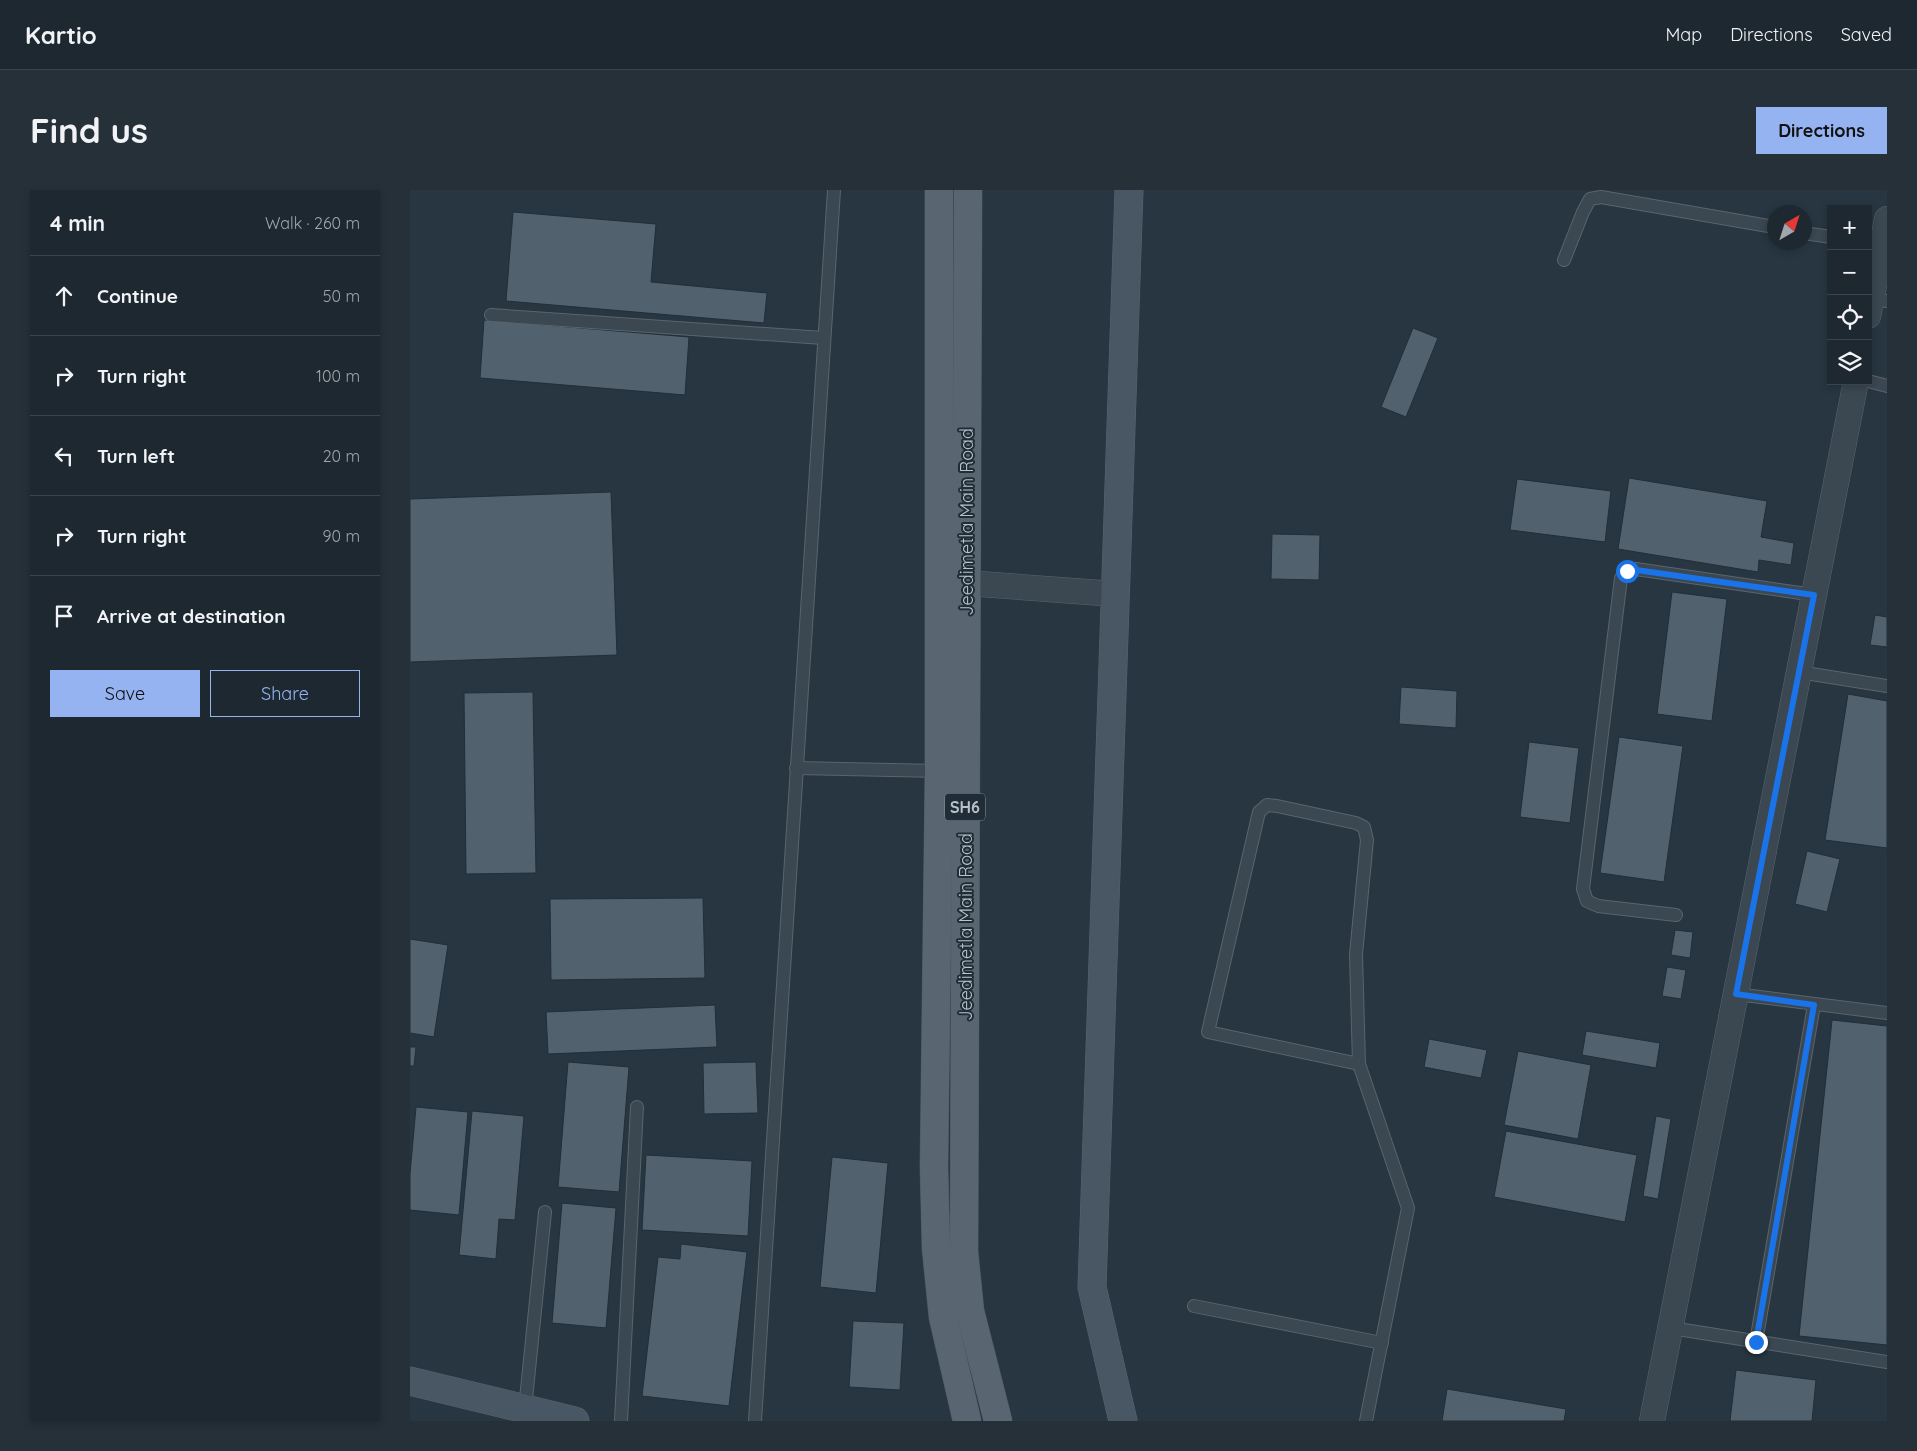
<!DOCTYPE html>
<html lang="en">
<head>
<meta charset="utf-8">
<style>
	:root { --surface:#1d2831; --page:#253039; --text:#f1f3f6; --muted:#a0a6ab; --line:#3b444d; --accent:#95b2f1 }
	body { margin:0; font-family:Quicksand,sans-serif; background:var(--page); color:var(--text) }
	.controls { position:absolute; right:15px; top:15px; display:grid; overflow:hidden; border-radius:0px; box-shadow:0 2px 8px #0003 }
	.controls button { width:45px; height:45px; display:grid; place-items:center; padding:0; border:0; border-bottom:1px solid var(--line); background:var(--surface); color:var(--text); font:25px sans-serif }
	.compass { position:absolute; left:1357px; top:15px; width:45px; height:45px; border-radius:50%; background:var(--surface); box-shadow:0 2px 8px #0003; rotate:39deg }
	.stop { position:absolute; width:15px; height:15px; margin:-11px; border:4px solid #1a73e8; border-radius:50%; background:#fff }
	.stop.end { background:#1a73e8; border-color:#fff; box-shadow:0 1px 5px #0008 }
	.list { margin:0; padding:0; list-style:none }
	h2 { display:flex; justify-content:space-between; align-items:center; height:65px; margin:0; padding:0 20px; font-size:21px }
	h2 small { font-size:16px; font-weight:400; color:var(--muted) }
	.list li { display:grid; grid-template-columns:32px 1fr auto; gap:15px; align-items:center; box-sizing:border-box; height:80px; padding:0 20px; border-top:1px solid var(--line) }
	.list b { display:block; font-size:19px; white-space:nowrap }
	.list em { font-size:16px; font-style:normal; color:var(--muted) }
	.actions { display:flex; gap:10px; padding:15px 20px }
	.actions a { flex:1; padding:11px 0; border:1px solid var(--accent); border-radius:0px; text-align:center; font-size:18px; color:var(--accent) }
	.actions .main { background:var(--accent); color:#111 }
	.icon { flex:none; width:28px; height:28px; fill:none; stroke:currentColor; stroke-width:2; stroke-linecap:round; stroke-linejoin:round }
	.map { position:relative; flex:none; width:1477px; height:1231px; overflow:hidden; border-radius:0px }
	header { display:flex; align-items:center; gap:30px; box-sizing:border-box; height:70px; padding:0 25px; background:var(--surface); border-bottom:1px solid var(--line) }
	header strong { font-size:24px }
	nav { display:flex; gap:28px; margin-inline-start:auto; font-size:18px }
	.intro { display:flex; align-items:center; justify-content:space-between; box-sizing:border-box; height:120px; padding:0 30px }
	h1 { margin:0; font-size:35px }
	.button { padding:12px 22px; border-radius:0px; background:var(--accent); color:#111; font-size:18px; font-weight:700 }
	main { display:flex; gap:30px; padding:0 30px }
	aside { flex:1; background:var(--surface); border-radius:0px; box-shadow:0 2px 8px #0003 }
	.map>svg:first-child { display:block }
	.building { fill:#52616e; stroke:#222e38 }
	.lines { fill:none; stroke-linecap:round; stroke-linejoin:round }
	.lane-casing { stroke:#59656e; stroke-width:14 }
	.street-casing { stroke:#59656e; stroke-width:26 }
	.secondary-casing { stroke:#59656e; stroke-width:29 }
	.primary-casing { stroke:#48535d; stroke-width:29 }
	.lane { stroke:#3b4751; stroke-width:12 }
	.street { stroke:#3b4751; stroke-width:25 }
	.secondary { stroke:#495764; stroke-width:28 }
	.primary { stroke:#596671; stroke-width:28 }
	.route { stroke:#1a73e8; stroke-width:6 }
	.labels { text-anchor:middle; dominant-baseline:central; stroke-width:4; stroke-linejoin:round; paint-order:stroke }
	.shield { fill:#202c36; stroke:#8a959e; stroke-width:1 }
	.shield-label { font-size:16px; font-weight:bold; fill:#b8c2cb }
	.street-label { font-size:18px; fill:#b8c2cb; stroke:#202c36 }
</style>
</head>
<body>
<header>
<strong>Kartio</strong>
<nav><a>Map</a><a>Directions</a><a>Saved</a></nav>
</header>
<div class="intro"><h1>Find us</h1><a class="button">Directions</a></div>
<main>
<aside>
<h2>4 min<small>Walk · 260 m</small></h2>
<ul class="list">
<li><svg class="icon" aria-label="ahead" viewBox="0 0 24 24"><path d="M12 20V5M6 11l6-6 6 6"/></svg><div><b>Continue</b></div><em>50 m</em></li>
<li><svg class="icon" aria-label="right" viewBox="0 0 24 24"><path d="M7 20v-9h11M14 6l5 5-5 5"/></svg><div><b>Turn right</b></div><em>100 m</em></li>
<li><svg class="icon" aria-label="left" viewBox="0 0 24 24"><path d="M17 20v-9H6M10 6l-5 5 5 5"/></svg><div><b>Turn left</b></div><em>20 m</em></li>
<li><svg class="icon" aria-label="right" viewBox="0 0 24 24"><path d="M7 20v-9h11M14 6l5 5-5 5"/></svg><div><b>Turn right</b></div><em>90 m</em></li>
<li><svg class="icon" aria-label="arrive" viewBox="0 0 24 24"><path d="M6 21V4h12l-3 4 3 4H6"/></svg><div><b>Arrive at destination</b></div></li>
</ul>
<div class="actions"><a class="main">Save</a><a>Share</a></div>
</aside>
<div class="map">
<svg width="1477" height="1231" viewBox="0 0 1477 1231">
	<rect width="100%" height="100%" fill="#273641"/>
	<g class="building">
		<path d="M103,22L246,34L241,92L357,103L354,133L96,111Z"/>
		<path d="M74,130L279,147L275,205L70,188Z"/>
		<path d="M1003,138L1028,148L996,227L971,217Z"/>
		<path d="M1219,288L1357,311L1351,347L1384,353L1381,375L1349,370L1348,382L1208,359Z"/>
		<path d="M1107,289L1201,301L1195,352L1100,340Z"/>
		<path d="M201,302L207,465L0,472V309Z"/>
		<path d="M862,344L910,345L909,390L861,389Z"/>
		<path d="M1262,402L1317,409L1302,531L1247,524Z"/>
		<path d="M1465,425L1477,427V457L1460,455Z"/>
		<path d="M991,497L1047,501L1046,538L989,534Z"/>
		<path d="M123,502L126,683L56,684L54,503Z"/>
		<path d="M1438,504L1477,511V658L1415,650Z"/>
		<path d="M1209,547L1273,556L1254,692L1190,683Z"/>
		<path d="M1119,552L1169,558L1160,633L1110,627Z"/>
		<path d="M1397,661L1430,669L1417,722L1385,714Z"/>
		<path d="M293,708L295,788L141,790L140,709Z"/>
		<path d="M1265,740L1283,742L1280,768L1261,765Z"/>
		<path d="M0,749L38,755L24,847L0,843Z"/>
		<path d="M1257,777L1276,780L1271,809L1252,806Z"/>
		<path d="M305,815L307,857L138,864L136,822Z"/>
		<path d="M1422,830L1477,836V1155L1389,1146Z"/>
		<path d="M1176,841L1250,853L1246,878L1172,865Z"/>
		<path d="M1019,849L1077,860L1071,888L1014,877Z"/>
		<path d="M0,857H6L4,876H0Z"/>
		<path d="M1108,861L1181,875L1168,949L1094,935Z"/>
		<path d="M158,872L219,877L209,1002L148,997Z"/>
		<path d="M346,872L348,923L294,924L293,873Z"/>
		<path d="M6,917L58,922L49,1025L0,1020V984Z"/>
		<path d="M62,921L114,926L105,1030L89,1029L86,1069L49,1065Z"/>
		<path d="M1246,926L1261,929L1248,1009L1233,1006Z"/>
		<path d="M1096,941L1227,965L1215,1032L1084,1007Z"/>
		<path d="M236,965L342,971L338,1046L232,1040Z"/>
		<path d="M422,967L478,973L466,1103L410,1097Z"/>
		<path d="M152,1013L206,1018L196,1138L142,1133Z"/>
		<path d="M271,1054L337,1062L319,1216L232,1206L248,1067L270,1069Z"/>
		<path d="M443,1131L494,1133L490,1200L439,1197Z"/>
		<path d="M1326,1180L1406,1190L1402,1231H1320Z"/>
		<path d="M1037,1199L1156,1219L1154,1231H1032Z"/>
	</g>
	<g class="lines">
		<defs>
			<g id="lane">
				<path d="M1394,43L1421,47"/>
				<path d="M1154,70L1173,22L1180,9L1191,7L1364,37"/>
				<path d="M1461,109L1477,111"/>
				<path d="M81,125L413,148"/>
				<path d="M1458,191L1477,196"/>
				<path d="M1389,482L1477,496"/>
				<path d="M386,578L529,581"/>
				<path d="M1266,725L1188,716L1177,711L1173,699L1211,388L1217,381L1226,379L1404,405"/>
				<path d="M1326,804L1477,823"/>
				<path d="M949,874L798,842L849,622L857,615L867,616L946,633L954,637L957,650L946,764L949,874L998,1018L956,1231"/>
				<path d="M784,1116L972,1153"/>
				<path d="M1261,1138L1477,1172"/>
				<path d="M1346,1152L1404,815"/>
				<path d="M115,1219L135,1022"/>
				<path d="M211,1231L227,917"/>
				<path d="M345,1231L424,0"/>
			</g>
			<g id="street">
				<path d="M1458,126L1477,29"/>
				<path d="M556,393L705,404"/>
				<path d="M1242,1231L1446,191"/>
			</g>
			<g id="secondary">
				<path d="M0,1191L165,1231"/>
				<path d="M713,1231L682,1097L719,0"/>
			</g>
			<g id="primary">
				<path d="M529,0V581L524,977L526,1058L533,1127L557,1231"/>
				<path d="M558,0L554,1062L560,1121L588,1231"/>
			</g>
		</defs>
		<use href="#lane" class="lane-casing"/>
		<use href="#street" class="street-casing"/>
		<use href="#secondary" class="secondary-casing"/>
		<use href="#primary" class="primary-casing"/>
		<use href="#lane" class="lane"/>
		<use href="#street" class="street"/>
		<use href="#secondary" class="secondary"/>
		<use href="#primary" class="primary"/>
	</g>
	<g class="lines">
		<path class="route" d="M1217,381L1226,380L1404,405L1326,804L1404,815L1346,1152"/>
	</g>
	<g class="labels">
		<rect class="shield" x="535" y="603.5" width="40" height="27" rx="4"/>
		<g class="shield-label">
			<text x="555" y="617">SH6</text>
		</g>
		<g class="street-label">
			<text transform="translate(556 332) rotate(-90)">Jeedimetla Main Road</text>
			<text transform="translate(555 737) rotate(-90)">Jeedimetla Main Road</text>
		</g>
	</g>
</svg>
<div class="controls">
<button>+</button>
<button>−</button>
<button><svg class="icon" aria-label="locate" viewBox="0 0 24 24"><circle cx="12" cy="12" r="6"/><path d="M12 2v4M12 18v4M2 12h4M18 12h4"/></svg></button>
<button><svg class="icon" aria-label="layers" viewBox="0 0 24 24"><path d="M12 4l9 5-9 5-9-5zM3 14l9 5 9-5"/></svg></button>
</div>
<svg class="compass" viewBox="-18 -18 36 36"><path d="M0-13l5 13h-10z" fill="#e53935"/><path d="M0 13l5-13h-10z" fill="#a0a6ab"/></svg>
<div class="stop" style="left:1217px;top:381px"></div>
<div class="stop end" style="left:1346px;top:1152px"></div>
</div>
</main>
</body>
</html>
